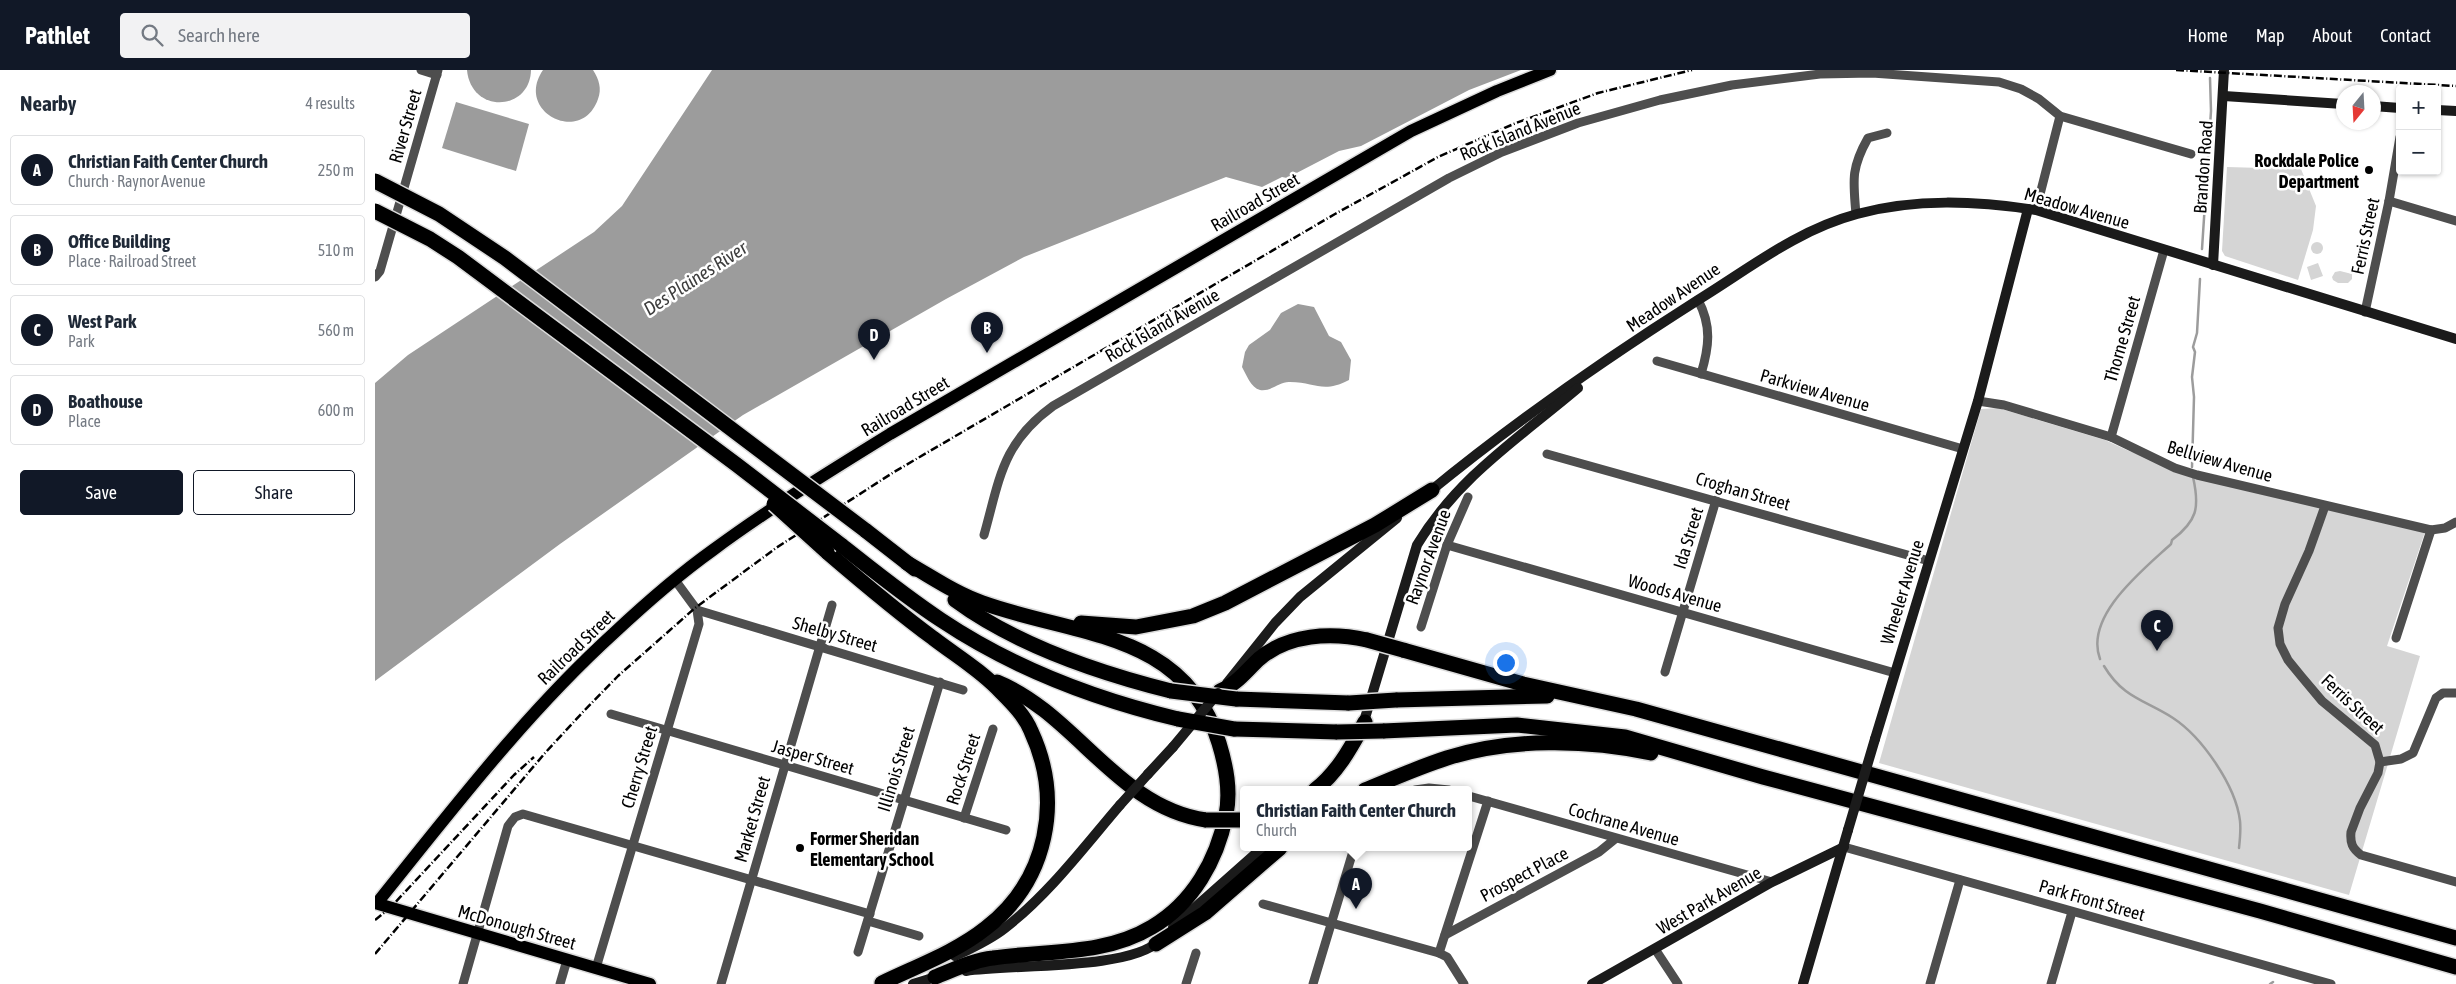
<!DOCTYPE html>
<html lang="en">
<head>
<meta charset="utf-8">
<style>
	:root { --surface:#fff; --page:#f2f2f3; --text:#1f2937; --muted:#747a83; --line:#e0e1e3; --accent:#111827 }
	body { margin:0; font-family:"Asap Condensed",sans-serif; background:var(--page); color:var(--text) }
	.controls { position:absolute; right:15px; top:15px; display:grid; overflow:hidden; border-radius:5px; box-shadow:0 1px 4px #0004 }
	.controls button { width:45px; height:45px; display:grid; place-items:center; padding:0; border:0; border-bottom:1px solid var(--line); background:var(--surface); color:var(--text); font:25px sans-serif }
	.compass { position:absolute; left:1961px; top:15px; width:45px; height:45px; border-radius:50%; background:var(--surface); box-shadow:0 1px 4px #0004; rotate:198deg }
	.you { position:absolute; left:1130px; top:592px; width:18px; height:18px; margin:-12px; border:4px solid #fff; border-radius:50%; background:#1a73e8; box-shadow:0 0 0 8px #1a73e833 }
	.badge { display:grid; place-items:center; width:32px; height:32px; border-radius:50%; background:var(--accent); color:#fff; font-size:16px; font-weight:700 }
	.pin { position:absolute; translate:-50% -41px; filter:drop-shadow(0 1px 2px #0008) }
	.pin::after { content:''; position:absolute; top:26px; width:18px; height:15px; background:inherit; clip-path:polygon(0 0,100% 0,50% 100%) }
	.popup { position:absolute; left:865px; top:716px; width:232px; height:65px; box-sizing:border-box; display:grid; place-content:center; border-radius:5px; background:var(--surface); filter:drop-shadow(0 1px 4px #0005); font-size:16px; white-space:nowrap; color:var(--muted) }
	.popup b { font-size:19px; color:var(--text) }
	.popup::after { content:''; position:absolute; left:50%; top:100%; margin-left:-10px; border:10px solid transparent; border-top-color:var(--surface) }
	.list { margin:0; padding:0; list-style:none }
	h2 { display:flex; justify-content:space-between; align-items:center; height:65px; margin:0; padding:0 20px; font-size:21px }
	h2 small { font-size:16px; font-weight:400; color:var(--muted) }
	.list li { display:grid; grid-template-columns:32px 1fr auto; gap:15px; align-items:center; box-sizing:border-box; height:70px; margin:0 10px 10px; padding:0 10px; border:1px solid var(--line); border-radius:5px }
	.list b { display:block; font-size:19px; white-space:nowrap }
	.list p { margin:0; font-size:16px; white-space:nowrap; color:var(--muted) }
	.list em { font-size:16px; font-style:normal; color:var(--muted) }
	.actions { display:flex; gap:10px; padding:15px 20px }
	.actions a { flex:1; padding:11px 0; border:1px solid var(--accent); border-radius:5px; text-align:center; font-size:18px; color:var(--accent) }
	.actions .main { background:var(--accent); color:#fff }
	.icon { flex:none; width:28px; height:28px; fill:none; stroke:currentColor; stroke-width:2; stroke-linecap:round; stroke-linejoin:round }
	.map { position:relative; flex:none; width:2081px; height:914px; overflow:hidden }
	header { display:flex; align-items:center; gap:30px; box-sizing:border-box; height:70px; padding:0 25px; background:var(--accent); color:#fff }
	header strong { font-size:24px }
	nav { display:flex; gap:28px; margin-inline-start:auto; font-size:18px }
	.search { width:350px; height:45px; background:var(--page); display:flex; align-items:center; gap:12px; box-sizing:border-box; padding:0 18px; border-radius:5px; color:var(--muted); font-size:19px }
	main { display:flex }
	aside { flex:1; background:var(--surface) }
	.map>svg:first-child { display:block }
	.green { fill:#d5d5d5 }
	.water { fill:#9c9c9c }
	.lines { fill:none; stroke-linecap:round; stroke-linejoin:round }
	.stream { stroke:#9c9c9c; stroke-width:2.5 }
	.primary-casing { stroke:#dbdbdb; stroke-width:15 }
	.highway-casing { stroke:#dbdbdb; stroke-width:18 }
	.street { stroke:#4e4e4e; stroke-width:9 }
	.secondary { stroke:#1b1b1b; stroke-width:10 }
	.primary { stroke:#000; stroke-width:12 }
	.highway { stroke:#000; stroke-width:15 }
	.rail { stroke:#000; stroke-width:2.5; stroke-dasharray:8 2.5 1 2.5; stroke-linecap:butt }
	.highway-bridge-casing { stroke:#dbdbdb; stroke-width:18; stroke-linecap:butt }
	.secondary-bridge { stroke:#1b1b1b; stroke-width:10 }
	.highway-bridge { stroke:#000; stroke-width:15 }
	.poi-dot { fill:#000; stroke:#fff; stroke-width:2 }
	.labels { text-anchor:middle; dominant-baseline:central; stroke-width:5; stroke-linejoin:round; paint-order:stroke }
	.street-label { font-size:18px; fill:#000; stroke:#fff }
	.poi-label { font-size:18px; font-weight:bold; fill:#000; stroke:#fff; text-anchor:end }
	.water-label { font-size:19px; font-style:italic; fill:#3d3d3d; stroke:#fff }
</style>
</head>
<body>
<header>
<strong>Pathlet</strong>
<div class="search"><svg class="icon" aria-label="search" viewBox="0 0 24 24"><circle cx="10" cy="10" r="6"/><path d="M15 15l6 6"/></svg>Search here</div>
<nav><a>Home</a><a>Map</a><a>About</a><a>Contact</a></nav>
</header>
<main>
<aside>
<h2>Nearby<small>4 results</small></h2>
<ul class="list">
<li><span class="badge">A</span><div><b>Christian Faith Center Church</b><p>Church · Raynor Avenue</p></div><em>250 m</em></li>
<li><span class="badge">B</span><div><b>Office Building</b><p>Place · Railroad Street</p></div><em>510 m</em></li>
<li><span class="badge">C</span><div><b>West Park</b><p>Park</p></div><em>560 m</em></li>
<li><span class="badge">D</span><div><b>Boathouse</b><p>Place</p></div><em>600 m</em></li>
</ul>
<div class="actions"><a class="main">Save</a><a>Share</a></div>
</aside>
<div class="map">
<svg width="2081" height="914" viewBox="0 0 2081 914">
	<rect width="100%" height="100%" fill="#fff"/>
	<g class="green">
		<path d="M1852,97L1926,99L1941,136L1938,160L1923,210L1850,186L1847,181Z"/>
		<circle cx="1942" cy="178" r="6"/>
		<path d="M1943,193L1948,206L1936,210L1932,197Z"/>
		<path d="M1965,201L1977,204V209L1973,213H1963L1958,210L1957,207L1960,202Z"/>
		<path d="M1623,338L1730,370L1754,381L1862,415L2050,462L2012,576L2045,586L1974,825L1504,693L1606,339Z"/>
	</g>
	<g class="water">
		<path d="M92,0H156C155,42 96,44 92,0Z"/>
		<path d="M168,0H218C224,9 227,19 223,29C207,76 139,42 168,0Z"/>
		<path d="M337,0H1146L1094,20L986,76L964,81L912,108L907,107L887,117L851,107L649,187L571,229L368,345L185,474L0,611V313L33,285L219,162L247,136Z"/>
		<path d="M81,32L154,54L141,101L67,78Z"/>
		<path d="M923,234L939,237L954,266L966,272L976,290L974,310C947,324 941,312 915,312C905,311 896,322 885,320C876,318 871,304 867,297L870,282L874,275L895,260L906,243Z"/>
	</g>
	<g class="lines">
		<g class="stream">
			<path d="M1827,179L1836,41L1835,8"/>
			<path d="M1817,397L1819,327L1817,307L1820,282L1818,277L1822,263L1825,209"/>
			<path d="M1725,589C1709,546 1768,500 1796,474L1797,470C1822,451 1825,438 1818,407"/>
			<path d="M1729,596C1748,628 1770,630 1798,648C1827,667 1861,716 1865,751C1866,760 1865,769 1864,778"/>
			<path d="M1895,914L1898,912"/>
		</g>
		<defs>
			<g id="primary">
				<path d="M0,833L275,914"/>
				<path d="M2,833C77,740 150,644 239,563C270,534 303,505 338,480C395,438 455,401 515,364L1036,61L1122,21L1175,0"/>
			</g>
			<g id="highway">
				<path d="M490,460L540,499"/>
				<path d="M466,475C499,501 531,527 566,550C638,598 719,629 803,649"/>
				<path d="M452,482C487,512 521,541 558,568C580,585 607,601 626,622C637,633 650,646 656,661C688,730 673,810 611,858C581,882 542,896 507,913"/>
				<path d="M532,493C557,507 581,524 608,533C700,566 810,561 844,673C851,696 856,720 851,745C842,790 818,833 777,857C729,886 671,880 618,888C598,890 578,900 560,907"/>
				<path d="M580,530C641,575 724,603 796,621"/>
				<path d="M706,553L761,557L818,546L850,533L1000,455L1057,420"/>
				<path d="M1028,580L1148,614L1261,639L2081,868"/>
				<path d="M622,612C701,644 742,737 831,750"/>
				<path d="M845,621C861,615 872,600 884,589C913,564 956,562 992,570"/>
				<path d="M861,629L974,633"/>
				<path d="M1021,630L1172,626"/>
				<path d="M859,659L962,662"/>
				<path d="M1008,661L1142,655L1250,667L1388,707L1885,841L2081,897"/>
				<path d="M940,720C963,702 976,677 990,652"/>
				<path d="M990,720C1017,709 1044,697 1072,688C1135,668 1211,669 1276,683"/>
				<path d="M781,874L830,843L905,778"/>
			</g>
		</defs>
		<use href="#primary" class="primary-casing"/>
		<use href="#highway" class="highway-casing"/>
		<g class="street">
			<path d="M46,0L62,5"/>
			<path d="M2014,131L2081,151"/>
			<path d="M1661,140L1685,46"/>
			<path d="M1481,144C1478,110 1476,98 1493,68L1512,63"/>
			<path d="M0,207L5,201L63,0"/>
			<path d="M1323,230C1337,256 1334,277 1326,304"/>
			<path d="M1990,242L2014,131L2025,67"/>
			<path d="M1282,291L1588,379"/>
			<path d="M1603,331L1629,335L1736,367L1800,398L1822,405L2056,460L2070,458L2081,452"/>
			<path d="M1736,367L1789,180"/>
			<path d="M1172,384L1554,491"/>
			<path d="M1950,436L1934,481L1910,534L1903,558L1905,574L1913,590L1926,606L1947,631L2000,675L2005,692L2003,703L1985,738L1976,762C1975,773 1977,778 1986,785L2081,812"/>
			<path d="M609,465C625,408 627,373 678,336L1074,108L1127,82L1203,53L1285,30L1357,15L1445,4L1497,3L1624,12L1646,19L1664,29L1685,46L1816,84"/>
			<path d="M1072,475L1520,603"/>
			<path d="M322,540L588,620"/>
			<path d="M1046,557L1072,475L1093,427"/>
			<path d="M2021,568L2056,460"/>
			<path d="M1290,602L1341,430"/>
			<path d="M236,644L631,760"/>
			<path d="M2005,692L2026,689L2038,683L2061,628L2068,623H2081"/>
			<path d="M1040,720L1054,718L1074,720"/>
			<path d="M1094,726L1397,812"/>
			<path d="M589,748L618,659"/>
			<path d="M1469,777L1956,914"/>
			<path d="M888,834L1064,883L1072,887L1089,914"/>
			<path d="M493,851L544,866"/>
			<path d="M1070,865L1224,782L1240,769"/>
			<path d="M1280,879L1303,914"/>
			<path d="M483,882L565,612"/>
			<path d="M1064,883L1113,731"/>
			<path d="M221,898L324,554L322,540L300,510"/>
			<path d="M88,914L133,756L140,747L148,744L495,844"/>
			<path d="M185,914L192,890"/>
			<path d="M346,914L457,535"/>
			<path d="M811,914L821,883"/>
			<path d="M938,914L979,778"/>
			<path d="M1555,914L1585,810"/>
			<path d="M1676,914L1697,842"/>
		</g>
		<g class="secondary">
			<path d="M1849,26L1968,34"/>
			<path d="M1998,36L2025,38"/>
			<path d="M2062,40L2081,41"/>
			<path d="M1838,195L1849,0"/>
			<path d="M1053,423C1138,353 1230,289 1323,230C1375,198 1422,160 1482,144C1541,128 1601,131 1661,140L2081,269"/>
			<path d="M852,613L900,553L925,527L1022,448"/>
			<path d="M987,658L1042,475C1083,407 1144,368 1203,318"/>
			<path d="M1500,669L1603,331L1653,139"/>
			<path d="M773,704L798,677"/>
			<path d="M798,857L887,778"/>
			<path d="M580,886C597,878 615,870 630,858C674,824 709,777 745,735"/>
			<path d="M591,901C635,894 755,900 784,871"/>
			<path d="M538,914L564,906"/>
			<path d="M1217,914L1397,812L1469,777"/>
			<path d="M1428,914L1473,760"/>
		</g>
		<use href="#primary" class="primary"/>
		<use href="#highway" class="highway"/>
		<g class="rail">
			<path d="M1801,0L2081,16"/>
			<path d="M0,850L15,838L139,705L159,687"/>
			<path d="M0,884L170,683L207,643L243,606L320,538L401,478L519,402L960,144L1063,87L1141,53L1223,23L1317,0"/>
		</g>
		<defs>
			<g id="highway-bridge">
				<path d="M0,111L64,144L130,188L490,460"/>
				<path d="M0,141L55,169L83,187L362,395L466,475"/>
				<path d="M399,434L452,482"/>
				<path d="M992,570L1028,580"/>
				<path d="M796,621L861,629"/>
				<path d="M974,633L1021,630"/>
				<path d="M803,649L859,659"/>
				<path d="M962,662L1008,661"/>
				<path d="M831,750H868"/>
			</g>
		</defs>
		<use href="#highway-bridge" class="highway-bridge-casing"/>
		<g class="secondary-bridge">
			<path d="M798,677L843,623"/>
			<path d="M745,735L773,704"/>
			<path d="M1473,760L1500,669"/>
		</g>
		<use href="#highway-bridge" class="highway-bridge"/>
	</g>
	<g class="poi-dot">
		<circle cx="1994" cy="100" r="5"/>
		<circle cx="425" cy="778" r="5"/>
	</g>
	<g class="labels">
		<g class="street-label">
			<text transform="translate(30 56) rotate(-74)">River Street</text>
			<text transform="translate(1145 61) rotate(-22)">Rock Island Avenue</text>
			<text transform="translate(1828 97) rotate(-86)">Brandon Road</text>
			<text transform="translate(880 132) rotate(-30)">Railroad Street</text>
			<text transform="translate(1702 138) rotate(16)">Meadow Avenue</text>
			<text transform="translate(1990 166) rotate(-78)">Ferris Street</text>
			<text transform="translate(1298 227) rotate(-34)">Meadow Avenue</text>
			<text transform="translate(787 255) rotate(-30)">Rock Island Avenue</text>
			<text transform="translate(1747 269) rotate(-74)">Thorne Street</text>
			<text transform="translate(1440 320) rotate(16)">Parkview Avenue</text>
			<text transform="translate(530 336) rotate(-31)">Railroad Street</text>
			<text transform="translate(1845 391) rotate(16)">Bellview Avenue</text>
			<text transform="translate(1368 421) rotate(16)">Croghan Street</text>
			<text transform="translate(1313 468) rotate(-73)">Ida Street</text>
			<text transform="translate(1053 487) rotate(-70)">Raynor Avenue</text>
			<text transform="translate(1527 522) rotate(-73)">Wheeler Avenue</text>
			<text transform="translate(1300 523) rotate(16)">Woods Avenue</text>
			<text transform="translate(460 564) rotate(16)">Shelby Street</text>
			<text transform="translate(201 577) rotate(-44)">Railroad Street</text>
			<text transform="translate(1978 634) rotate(43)">Ferris Street</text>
			<text transform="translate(438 687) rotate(16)">Jasper Street</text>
			<text transform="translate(264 697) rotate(-73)">Cherry Street</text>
			<text transform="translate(521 699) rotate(-73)">Illinois Street</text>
			<text transform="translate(588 699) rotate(-72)">Rock Street</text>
			<text transform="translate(377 749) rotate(-74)">Market Street</text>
			<text transform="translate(1249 754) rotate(16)">Cochrane Avenue</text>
			<text transform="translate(1149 804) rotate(-28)">Prospect Place</text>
			<text transform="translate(1334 830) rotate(-30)">West Park Avenue</text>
			<text transform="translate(1717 830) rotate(16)">Park Front Street</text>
			<text transform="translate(142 857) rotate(16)">McDonough Street</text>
		</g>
		<g class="poi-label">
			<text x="1984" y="90">Rockdale Police<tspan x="1984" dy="21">Department</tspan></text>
			<text x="435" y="768" text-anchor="start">Former Sheridan<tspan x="435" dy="21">Elementary School</tspan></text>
		</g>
		<g class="water-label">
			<text transform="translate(320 208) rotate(-33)">Des Plaines River</text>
		</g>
	</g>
</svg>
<div class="controls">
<button>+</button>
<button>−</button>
</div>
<svg class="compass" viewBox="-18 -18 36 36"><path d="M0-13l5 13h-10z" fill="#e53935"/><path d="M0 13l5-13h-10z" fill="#747a83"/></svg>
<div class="you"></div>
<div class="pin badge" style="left:981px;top:839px">A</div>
<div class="popup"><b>Christian Faith Center Church</b>Church</div>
<div class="pin badge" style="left:612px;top:283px">B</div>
<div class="pin badge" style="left:1782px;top:581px">C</div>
<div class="pin badge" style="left:499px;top:290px">D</div>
</div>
</main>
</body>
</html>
